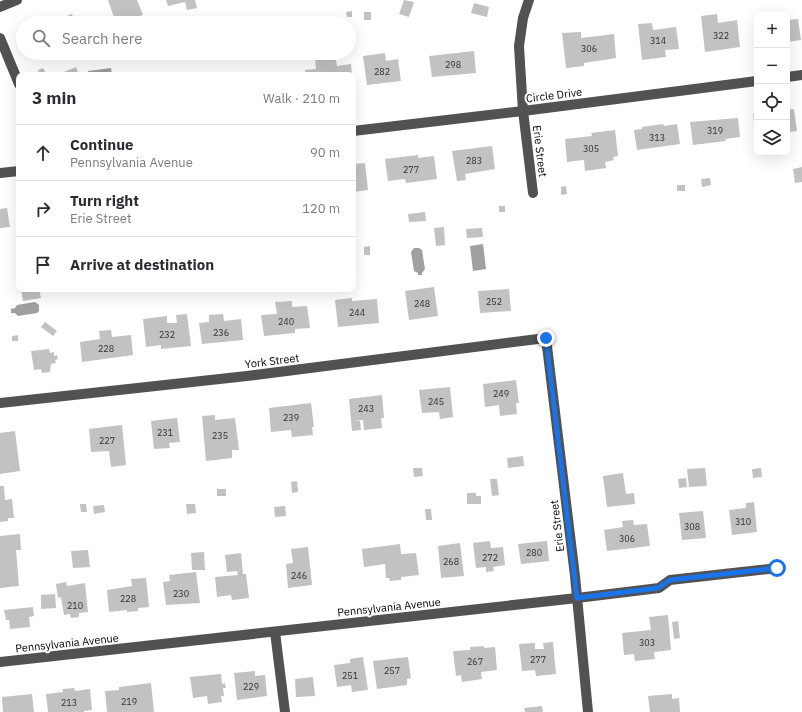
<!DOCTYPE html>
<html lang="en">
<head>
<meta charset="utf-8">
<style>
	:root { --surface:#fff; --page:#f7f7f7; --text:#2b2b33; --muted:#7c7c81; --line:#e1e1e2 }
	body { margin:0; font-family:"IBM Plex Sans",sans-serif; background:var(--page); color:var(--text) }
	.controls { position:absolute; right:12px; top:12px; display:grid; overflow:hidden; border-radius:8px; box-shadow:0 4px 16px #0002 }
	.controls button { width:36px; height:36px; display:grid; place-items:center; padding:0; border:0; border-bottom:1px solid var(--line); background:var(--surface); color:var(--text); font:20px sans-serif }
	.stop { position:absolute; width:12px; height:12px; margin:-9px; border:3px solid #1a73e8; border-radius:50%; background:#fff }
	.stop.end { background:#1a73e8; border-color:#fff; box-shadow:0 1px 4px #0008 }
	.list { margin:0; padding:0; list-style:none }
	h2 { display:flex; justify-content:space-between; align-items:center; height:52px; margin:0; padding:0 16px; font-size:17px }
	h2 small { font-size:13px; font-weight:400; color:var(--muted) }
	.list li { display:grid; grid-template-columns:26px 1fr auto; gap:12px; align-items:center; box-sizing:border-box; height:56px; padding:0 16px; border-top:1px solid var(--line) }
	.list b { display:block; font-size:15px; white-space:nowrap }
	.list p { margin:0; font-size:13px; white-space:nowrap; color:var(--muted) }
	.list em { font-size:13px; font-style:normal; color:var(--muted) }
	.icon { flex:none; width:22px; height:22px; fill:none; stroke:currentColor; stroke-width:2; stroke-linecap:round; stroke-linejoin:round }
	.map { position:relative; flex:none; width:802px; height:712px; overflow:hidden }
	.search { position:absolute; background:var(--surface); box-shadow:0 4px 16px #0002; left:16px; top:16px; width:340px; height:44px; display:flex; align-items:center; gap:10px; box-sizing:border-box; padding:0 14px; border-radius:22px; color:var(--muted); font-size:15px }
	.panel { position:absolute; background:var(--surface); box-shadow:0 4px 16px #0002; left:16px; top:72px; width:340px; height:220px; border-radius:8px }
	.map>svg:first-child { display:block }
	.water { fill:#a0a0a0 }
	.building { fill:#c2c2c2 }
	.lines { fill:none; stroke-linecap:round; stroke-linejoin:round }
	.minor { stroke:#525252; stroke-width:10 }
	.route { stroke:#1a73e8; stroke-width:5 }
	.labels { text-anchor:middle; dominant-baseline:central; stroke-width:4; stroke-linejoin:round; paint-order:stroke }
	.number-label { font-size:9px; fill:#303030 }
	.street-label { font-size:11px; fill:#000; stroke:#fff }
</style>
</head>
<body>
<div class="map">
<svg width="802" height="712" viewBox="0 0 802 712">
	<rect width="100%" height="100%" fill="#fff"/>
	<g class="water">
		<path d="M111,68L112,75H88V71Z"/>
		<path d="M483,244L486,269L473,271L470,246Z"/>
		<path d="M414,248H419L422,250L425,269L422,273V275H418V273L414,271L411,252Z"/>
		<path d="M35,302L39,305V311L37,313L18,316L15,313H11V309L15,308L17,305Z"/>
	</g>
	<g class="building">
		<path d="M108,0H137L143,15L116,23Z"/>
		<path d="M166,0H195L197,8L187,10L185,2L168,6Z"/>
		<path d="M404,0L414,2L409,17L399,14Z"/>
		<path d="M474,3L489,7L487,17L471,13Z"/>
		<path d="M352,11V17H347L346,12Z"/>
		<rect x="364" y="12" width="7" height="8"/>
		<path d="M72,14L75,23H48Z"/>
		<path d="M717,14L718,23L737,20L740,47L705,52L701,16Z"/>
		<path d="M320,17L322,23H316L315,18Z"/>
		<path d="M342,18L343,23H327V20Z"/>
		<path d="M798,19L801,40L787,42V20Z"/>
		<path d="M652,23L653,30L676,27L679,49L665,50L666,57L642,60L638,24Z"/>
		<path d="M581,32V38L614,34L616,58L584,63V66L566,68L562,33Z"/>
		<path d="M474,51L476,73L432,77L429,56Z"/>
		<path d="M385,53L386,61L398,59L401,81L367,85L363,56Z"/>
		<path d="M335,55L337,66L351,64L352,75H306L305,70L316,69L315,58Z"/>
		<path d="M76,67L79,75H56Z"/>
		<path d="M43,68L47,75H40L38,70Z"/>
		<path d="M794,109L797,131L787,132V110Z"/>
		<path d="M753,114H757V139H756Z"/>
		<path d="M738,118L740,137L725,139L726,141L693,145L690,122Z"/>
		<path d="M663,124L664,126L677,124L680,144L637,150L634,130L642,129V127Z"/>
		<path d="M615,130L618,156L613,157L614,160L605,162L606,168L585,171L584,160L567,162L565,139L592,136L591,133Z"/>
		<path d="M492,146L495,169L465,174L466,180L457,181L452,151Z"/>
		<path d="M418,155V158L434,156L437,179L406,183L405,179L388,181L385,159Z"/>
		<path d="M365,163L368,190L353,192V164Z"/>
		<path d="M802,167V182L795,183L793,169Z"/>
		<path d="M710,178L711,185L702,187L701,179Z"/>
		<rect x="677" y="185" width="8" height="6"/>
		<path d="M566,186L567,194L561,195V187Z"/>
		<rect x="499" y="206" width="6" height="6"/>
		<path d="M7,208L10,227L0,228V209Z"/>
		<path d="M425,212L426,221L409,222L408,214Z"/>
		<path d="M444,227L445,245L436,246L434,228Z"/>
		<path d="M482,228L483,237L467,238L466,229Z"/>
		<path d="M370,246V255H364V247Z"/>
		<path d="M434,287L438,316L409,320L405,291Z"/>
		<path d="M21,289H39L41,298L23,301Z"/>
		<path d="M509,289L511,311L480,313L478,291Z"/>
		<path d="M352,298V301L377,299L379,323L338,327L335,300Z"/>
		<path d="M292,301V307L307,306L310,328L295,329V333L264,336L261,315L277,314L275,302Z"/>
		<path d="M187,314L191,346L161,349V345L146,347L143,319L167,316V323H177L176,315Z"/>
		<path d="M223,314L224,321L241,319L243,340L202,344L199,323L209,322V315Z"/>
		<path d="M45,322L57,331L53,336L41,327Z"/>
		<path d="M111,330L112,337L131,335L133,355L82,362L80,342L100,339L99,331Z"/>
		<path d="M18,335V341H12V336Z"/>
		<path d="M49,349L50,353L54,352V356L57,355L58,359L55,360L56,363L51,364L50,372L42,373L41,369L34,370L31,351Z"/>
		<path d="M516,380L519,403H516L517,414L500,416L499,405L485,407L483,384Z"/>
		<path d="M450,387L453,417L440,419L439,412L422,413L419,390Z"/>
		<path d="M382,395L384,418H381L382,428L364,430L363,420L355,421H360L361,430L352,431L349,399Z"/>
		<path d="M311,403L314,427H312L313,435L292,437L291,430L271,432L269,408Z"/>
		<path d="M215,415V420L235,418L239,450H232V458L206,461L202,416Z"/>
		<path d="M177,418L180,442L169,443L170,448L154,449L151,421Z"/>
		<path d="M122,425L126,465L111,467L109,451L91,452L89,429Z"/>
		<path d="M15,431L20,471L0,474V433Z"/>
		<path d="M523,456L524,466L508,468L507,458Z"/>
		<path d="M413,468H422L423,476L414,477Z"/>
		<path d="M705,468L707,486L689,487L687,469Z"/>
		<path d="M761,468L762,477L753,478L752,469Z"/>
		<path d="M623,473L626,494L634,493L635,504L607,507L603,476Z"/>
		<path d="M686,478L687,487L679,488L678,479Z"/>
		<path d="M490,479H497L499,495L492,496Z"/>
		<path d="M297,481L298,492L292,493L291,482Z"/>
		<path d="M0,486H4L5,500L12,499L14,518H8V521L0,522Z"/>
		<rect x="217" y="489" width="9" height="7"/>
		<path d="M467,493H476V496H481V504H467Z"/>
		<path d="M754,502L757,532L732,535L729,510L746,508V503Z"/>
		<path d="M80,504H86L87,512H81Z"/>
		<path d="M186,504H195L196,513L187,514Z"/>
		<path d="M104,505L105,512L94,514L93,506Z"/>
		<path d="M285,506L286,516L275,517L274,507Z"/>
		<path d="M425,509H431L432,520H426Z"/>
		<path d="M703,511L706,538L682,540L679,513Z"/>
		<path d="M633,520L634,525L647,524L650,546L607,551L604,530L623,527L622,521Z"/>
		<path d="M20,534L21,550H16L19,586L0,588V536Z"/>
		<path d="M490,541L491,548L503,547L505,565L493,567L494,571L486,572V567L476,568L473,543Z"/>
		<path d="M547,541L549,561L521,564L518,544Z"/>
		<path d="M460,543L464,576L441,578L438,546Z"/>
		<path d="M400,544L401,554L416,553L419,575L401,577V580L390,581L389,578H386L385,564L364,567L362,549Z"/>
		<path d="M308,547L312,585L288,588L286,564L293,563L291,549Z"/>
		<path d="M88,550L90,567L73,568L71,551Z"/>
		<path d="M204,552L205,570H192L191,553Z"/>
		<path d="M241,553L243,574H246L249,598L232,600L231,595L217,597L215,577L238,575L237,571L227,572L225,555Z"/>
		<path d="M196,572L200,603L166,605L163,582L170,581L169,575Z"/>
		<path d="M146,578L149,607L138,608V611L127,612V610L109,612L107,590L132,586L131,579Z"/>
		<path d="M66,582L67,586L85,583L88,612L79,613V617L71,618L70,614L64,615L61,597L58,598L56,584Z"/>
		<path d="M55,594L56,608L41,609V595Z"/>
		<path d="M33,607L34,616L29,617L30,627L10,629L9,620H6L4,610Z"/>
		<path d="M668,615L671,650L654,652L655,659L635,661L634,654L624,655L622,633L651,630L649,617Z"/>
		<path d="M678,621L680,638L674,639L672,622Z"/>
		<path d="M553,642L556,674L536,676L535,670L522,671L519,644L535,643V649H544L543,643Z"/>
		<path d="M484,646V648L495,647L497,670L481,672L482,679L462,682L461,675L456,676L453,651L470,650V647Z"/>
		<path d="M363,657L368,690L352,692L351,685L337,687L334,665L350,663V659Z"/>
		<path d="M408,657L411,678L407,679V685L377,689L373,661Z"/>
		<path d="M255,671V676L265,675L267,696L237,700L234,673Z"/>
		<path d="M221,674L222,684L225,683L226,688H223L224,696H221L222,702L208,704L207,696L193,698L190,677Z"/>
		<path d="M313,677L315,696L296,697L295,679Z"/>
		<path d="M151,683L154,712H107L105,691L119,690V687Z"/>
		<path d="M74,688L75,691L90,689L92,710L84,711V712H48L46,694L63,692V689Z"/>
		<path d="M32,694L34,712H3L2,697Z"/>
		<path d="M672,694V699L679,698L680,712H650L648,696Z"/>
		<path d="M542,706L543,712H525L524,708Z"/>
	</g>
	<g class="lines">
		<g class="minor">
			<path d="M529,0L523,18L519,46L520,63L523,111L533,193"/>
			<path d="M0,7L17,0"/>
			<path d="M0,38L19,84"/>
			<path d="M787,77L802,75"/>
			<path d="M353,131L523,111L757,81"/>
			<path d="M0,173L19,171"/>
			<path d="M0,403L247,376L546,338L575,576L588,712"/>
			<path d="M275,632L285,712"/>
			<path d="M0,662L577,598L659,588L670,580L777,568"/>
		</g>
	</g>
	<g class="lines">
		<path class="route" d="M546,338L577,598L658,588L670,580L777,568"/>
	</g>
	<g class="labels">
		<g class="number-label">
			<text x="721" y="35">322</text>
			<text x="658" y="40">314</text>
			<text x="589" y="48">306</text>
			<text x="453" y="64">298</text>
			<text x="382" y="71">282</text>
			<text x="715" y="130">319</text>
			<text x="657" y="137">313</text>
			<text x="591" y="148">305</text>
			<text x="474" y="160">283</text>
			<text x="411" y="169">277</text>
			<text x="494" y="301">252</text>
			<text x="422" y="303">248</text>
			<text x="357" y="312">244</text>
			<text x="286" y="321">240</text>
			<text x="221" y="332">236</text>
			<text x="167" y="334">232</text>
			<text x="106" y="348">228</text>
			<text x="501" y="393">249</text>
			<text x="436" y="401">245</text>
			<text x="366" y="408">243</text>
			<text x="291" y="417">239</text>
			<text x="165" y="432">231</text>
			<text x="220" y="435">235</text>
			<text x="107" y="440">227</text>
			<text x="743" y="521">310</text>
			<text x="692" y="526">308</text>
			<text x="627" y="538">306</text>
			<text x="534" y="552">280</text>
			<text x="490" y="557">272</text>
			<text x="451" y="561">268</text>
			<text x="299" y="575">246</text>
			<text x="181" y="593">230</text>
			<text x="128" y="598">228</text>
			<text x="75" y="605">210</text>
			<text x="647" y="642">303</text>
			<text x="538" y="659">277</text>
			<text x="475" y="661">267</text>
			<text x="392" y="670">257</text>
			<text x="350" y="675">251</text>
			<text x="251" y="686">229</text>
			<text x="129" y="701">219</text>
			<text x="69" y="702">213</text>
		</g>
		<g class="street-label">
			<text transform="translate(554 95) rotate(-7)">Circle Drive</text>
			<text transform="translate(540 151) rotate(83)">Erie Street</text>
			<text transform="translate(272 361) rotate(-7)">York Street</text>
			<text transform="translate(557 526) rotate(-97)">Erie Street</text>
			<text transform="translate(389 607) rotate(-6)">Pennsylvania Avenue</text>
			<text transform="translate(67 643) rotate(-6)">Pennsylvania Avenue</text>
		</g>
	</g>
</svg>
<div class="controls">
<button>+</button>
<button>−</button>
<button><svg class="icon" aria-label="locate" viewBox="0 0 24 24"><circle cx="12" cy="12" r="6"/><path d="M12 2v4M12 18v4M2 12h4M18 12h4"/></svg></button>
<button><svg class="icon" aria-label="layers" viewBox="0 0 24 24"><path d="M12 4l9 5-9 5-9-5zM3 14l9 5 9-5"/></svg></button>
</div>
<div class="stop" style="left:777px;top:568px"></div>
<div class="stop end" style="left:546px;top:338px"></div>
<div class="search"><svg class="icon" aria-label="search" viewBox="0 0 24 24"><circle cx="10" cy="10" r="6"/><path d="M15 15l6 6"/></svg>Search here</div>
<section class="panel">
<h2>3 min<small>Walk · 210 m</small></h2>
<ul class="list">
<li><svg class="icon" aria-label="ahead" viewBox="0 0 24 24"><path d="M12 20V5M6 11l6-6 6 6"/></svg><div><b>Continue</b><p>Pennsylvania Avenue</p></div><em>90 m</em></li>
<li><svg class="icon" aria-label="right" viewBox="0 0 24 24"><path d="M7 20v-9h11M14 6l5 5-5 5"/></svg><div><b>Turn right</b><p>Erie Street</p></div><em>120 m</em></li>
<li><svg class="icon" aria-label="arrive" viewBox="0 0 24 24"><path d="M6 21V4h12l-3 4 3 4H6"/></svg><div><b>Arrive at destination</b></div></li>
</ul>
</section>
</div>
</body>
</html>
